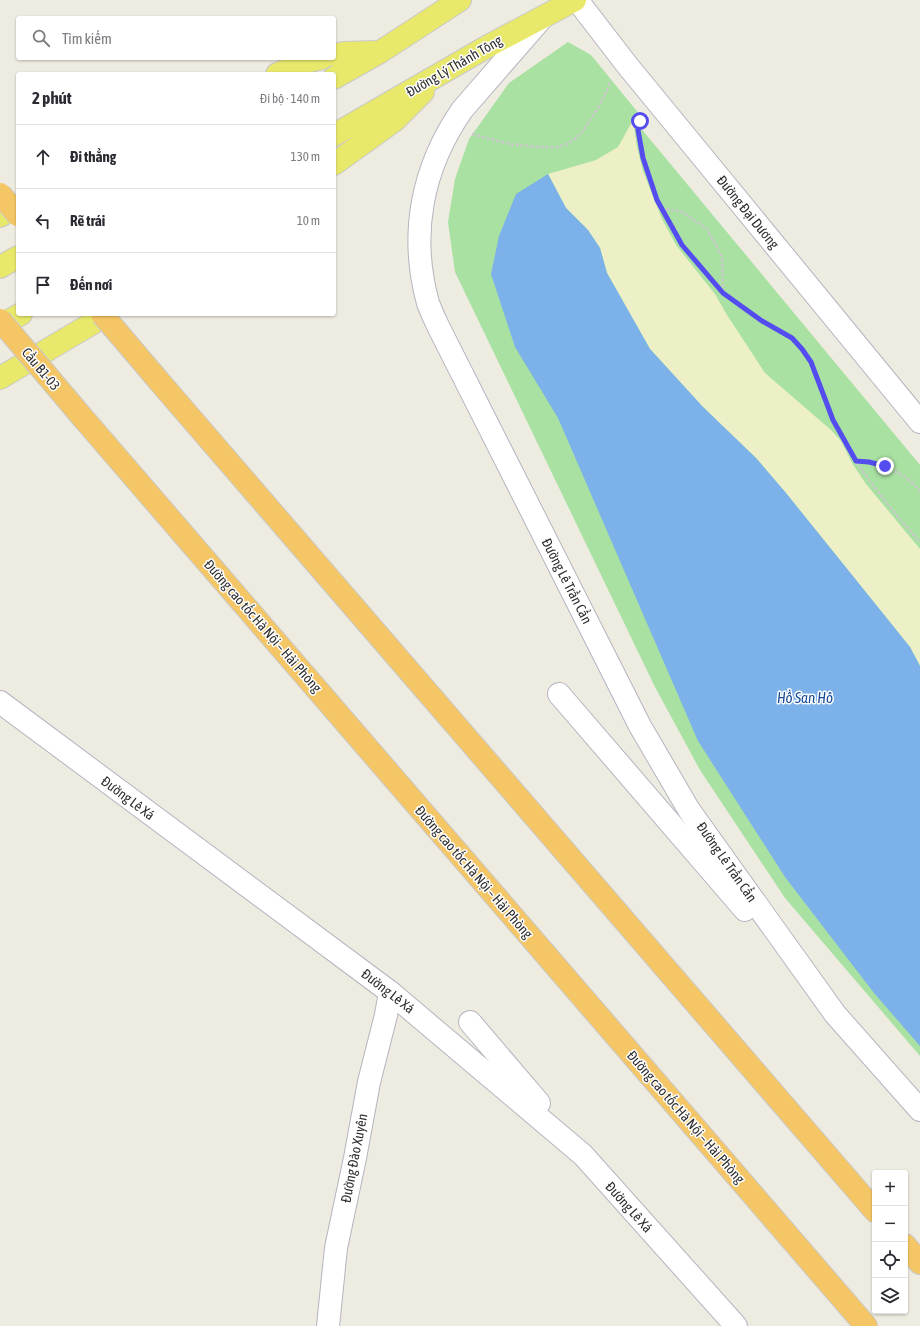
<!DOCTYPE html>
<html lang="vi">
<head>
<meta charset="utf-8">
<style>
	:root { --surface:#fff; --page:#f2f2f3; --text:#2b2b33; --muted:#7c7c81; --line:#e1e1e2 }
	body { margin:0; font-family:"Asap Condensed",sans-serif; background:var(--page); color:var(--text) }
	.controls { position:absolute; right:12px; bottom:12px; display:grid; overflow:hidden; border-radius:4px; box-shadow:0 1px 3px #0004 }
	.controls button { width:36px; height:36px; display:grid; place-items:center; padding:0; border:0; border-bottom:1px solid var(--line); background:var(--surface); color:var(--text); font:20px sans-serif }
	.stop { position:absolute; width:12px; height:12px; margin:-9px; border:3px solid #554cf0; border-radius:50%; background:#fff }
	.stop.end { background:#554cf0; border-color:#fff; box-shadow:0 1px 4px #0008 }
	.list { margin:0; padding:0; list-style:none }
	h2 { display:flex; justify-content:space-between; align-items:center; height:52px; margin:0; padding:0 16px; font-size:17px }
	h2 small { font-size:13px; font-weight:400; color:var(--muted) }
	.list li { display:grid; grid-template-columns:26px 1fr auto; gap:12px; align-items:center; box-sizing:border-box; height:64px; padding:0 16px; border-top:1px solid var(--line) }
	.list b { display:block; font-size:15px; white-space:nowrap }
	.list em { font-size:13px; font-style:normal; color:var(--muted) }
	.icon { flex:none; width:22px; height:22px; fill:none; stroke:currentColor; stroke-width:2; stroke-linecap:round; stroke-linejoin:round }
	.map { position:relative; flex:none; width:920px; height:1326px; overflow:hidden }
	.search { position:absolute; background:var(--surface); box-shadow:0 1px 3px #0004; left:16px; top:16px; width:320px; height:44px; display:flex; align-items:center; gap:10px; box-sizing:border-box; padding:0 14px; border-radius:4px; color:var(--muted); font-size:15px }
	.panel { position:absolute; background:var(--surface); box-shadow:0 1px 3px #0004; left:16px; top:72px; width:320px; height:244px; border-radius:4px }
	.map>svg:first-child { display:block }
	.green { fill:#a8e1a2 }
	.sand { fill:#edf0c7 }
	.water { fill:#7cb1e9 }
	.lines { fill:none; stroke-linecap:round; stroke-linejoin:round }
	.minor-casing { stroke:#b5b4c0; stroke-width:24 }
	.tertiary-casing { stroke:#b5b4c0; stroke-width:24 }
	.secondary-casing { stroke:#b5b4c0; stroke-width:24 }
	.primary-casing { stroke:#c9c9c9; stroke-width:24 }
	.motorway-casing { stroke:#c9c9c9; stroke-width:24 }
	.path { stroke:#c9c9c9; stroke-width:2.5; stroke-dasharray:3 2; stroke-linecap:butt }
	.minor { stroke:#fff; stroke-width:22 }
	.tertiary { stroke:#fff; stroke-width:22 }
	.secondary { stroke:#fff; stroke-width:22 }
	.primary { stroke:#e8e96b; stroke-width:22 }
	.motorway { stroke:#f5c665; stroke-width:22 }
	.motorway-bridge-casing { stroke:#c9c9c9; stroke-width:24; stroke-linecap:butt }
	.motorway-bridge { stroke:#f5c665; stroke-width:22 }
	.route { stroke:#554cf0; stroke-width:5 }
	.labels { text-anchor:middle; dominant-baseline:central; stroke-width:3; stroke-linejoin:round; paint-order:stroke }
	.street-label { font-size:14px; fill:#2e2e2e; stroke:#fff }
	.water-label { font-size:15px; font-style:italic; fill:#164c99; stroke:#fff }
</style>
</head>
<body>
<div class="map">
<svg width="920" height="1326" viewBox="0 0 920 1326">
	<rect width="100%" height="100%" fill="#eeebe1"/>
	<path class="green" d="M568,42L591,55L640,115L634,120L920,465V1056L785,898L700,770L655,687L455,272L448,222L455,179L469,139L509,83Z"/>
	<path class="sand" d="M633,120L637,147L643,171L662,219L676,245L715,294L727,315L765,373L831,430L841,441L852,463L866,484L920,549V666L910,647L786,493L756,458L703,407L650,349L607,273L600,248L588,230L566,208L548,174L596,160L618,147Z"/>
	<path class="water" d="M548,174L566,208L588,230L600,248L607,273L650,349L703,407L756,458L786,493L910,647L920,666V1046L874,993L785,877L698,741L558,418L515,347L491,274L499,236L516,194Z"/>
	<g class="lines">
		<defs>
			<path id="minor" d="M577,0L627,65L920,422"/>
			<path id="tertiary" d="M328,1326L336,1248L355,1158L369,1082L386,1015L390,992"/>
			<g id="secondary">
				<path d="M542,18L462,110C422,168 409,234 428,303C431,311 435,320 439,328L640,726L689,810L835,1014L920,1110"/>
				<path d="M559,694L745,910"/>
				<path d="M0,702L390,992L583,1155L736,1326"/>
				<path d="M470,1022L539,1103"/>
			</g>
			<g id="primary">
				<path d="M334,55L344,53L379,52"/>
				<path d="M277,74L305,62L322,58"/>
				<path d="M334,78L380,52L460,0"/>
				<path d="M334,135L490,45L575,0"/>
				<path d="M334,164L395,120L423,92"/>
				<path d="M0,216L18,206"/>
				<path d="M0,267L18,257"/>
				<path d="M0,326L21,314"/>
				<path d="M0,378L108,314"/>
			</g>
			<g id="motorway">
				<path d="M158,380L875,1211"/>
				<path d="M83,418L866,1326"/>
				<path d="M905,1245L920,1263"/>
			</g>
		</defs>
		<use href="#minor" class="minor-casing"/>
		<use href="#tertiary" class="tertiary-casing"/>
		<use href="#secondary" class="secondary-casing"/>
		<use href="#primary" class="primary-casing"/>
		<use href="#motorway" class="motorway-casing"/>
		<g class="path">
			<path d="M640,121C637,139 643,157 649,174C662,214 676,241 705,273C715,285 725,295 738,304C757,318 788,331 802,349C818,369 821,396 832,419C854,464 886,504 920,542"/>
			<path d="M472,134L509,144L538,147H557L568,144L581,134L600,105L611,81"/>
			<path d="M661,208L682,212L707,229L722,257L723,292"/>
			<path d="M856,461C881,463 904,472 920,491"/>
		</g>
		<use href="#minor" class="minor"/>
		<use href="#tertiary" class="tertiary"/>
		<use href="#secondary" class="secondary"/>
		<use href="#primary" class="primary"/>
		<use href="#motorway" class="motorway"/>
		<defs>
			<g id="motorway-bridge">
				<path d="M0,194L18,215"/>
				<path d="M102,314L158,380"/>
				<path d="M0,320L83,418"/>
			</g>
		</defs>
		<use href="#motorway-bridge" class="motorway-bridge-casing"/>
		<use href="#motorway-bridge" class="motorway-bridge"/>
	</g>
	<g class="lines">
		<path class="route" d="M640,121L638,130L643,158L657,200L682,245L723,293L762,321L792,338L802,349L811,362L833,420L856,461L869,462L885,466"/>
	</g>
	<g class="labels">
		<g class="street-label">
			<text transform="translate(454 66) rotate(-30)">Đường Lý Thánh Tông</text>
			<text transform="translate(748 212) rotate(51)">Đường Đại Dương</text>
			<text transform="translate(41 369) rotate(50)">Cầu B1-03</text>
			<text transform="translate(567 581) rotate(63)">Đường Lê Trần Cẩn</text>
			<text transform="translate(263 626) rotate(49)">Đường cao tốc Hà Nội – Hải Phòng</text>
			<text transform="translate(128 798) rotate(37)">Đường Lê Xá</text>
			<text transform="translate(727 862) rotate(55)">Đường Lê Trần Cẩn</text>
			<text transform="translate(474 872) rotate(49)">Đường cao tốc Hà Nội – Hải Phòng</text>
			<text transform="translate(388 991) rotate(38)">Đường Lê Xá</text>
			<text transform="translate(686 1117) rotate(49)">Đường cao tốc Hà Nội – Hải Phòng</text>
			<text transform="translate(354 1158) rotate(-79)">Đường Đào Xuyên</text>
			<text transform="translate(629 1207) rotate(48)">Đường Lê Xá</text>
		</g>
		<g class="water-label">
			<text x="805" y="697">Hồ San Hô</text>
		</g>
	</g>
</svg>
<div class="controls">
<button>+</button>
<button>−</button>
<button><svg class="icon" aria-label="locate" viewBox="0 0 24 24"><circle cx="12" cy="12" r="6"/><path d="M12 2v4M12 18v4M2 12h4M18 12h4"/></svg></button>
<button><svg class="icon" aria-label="layers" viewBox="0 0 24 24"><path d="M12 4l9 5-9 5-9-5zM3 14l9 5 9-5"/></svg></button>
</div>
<div class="stop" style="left:640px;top:121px"></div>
<div class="stop end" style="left:885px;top:466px"></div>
<div class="search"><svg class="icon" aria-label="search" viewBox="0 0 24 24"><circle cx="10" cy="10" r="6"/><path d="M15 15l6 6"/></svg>Tìm kiếm</div>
<section class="panel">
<h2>2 phút<small>Đi bộ · 140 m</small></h2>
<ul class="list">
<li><svg class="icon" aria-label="ahead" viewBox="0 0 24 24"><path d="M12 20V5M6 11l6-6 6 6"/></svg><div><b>Đi thẳng</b></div><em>130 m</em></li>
<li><svg class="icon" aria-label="left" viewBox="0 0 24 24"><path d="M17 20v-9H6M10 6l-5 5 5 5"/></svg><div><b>Rẽ trái</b></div><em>10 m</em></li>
<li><svg class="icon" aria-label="arrive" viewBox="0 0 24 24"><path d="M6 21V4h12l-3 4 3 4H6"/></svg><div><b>Đến nơi</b></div></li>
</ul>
</section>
</div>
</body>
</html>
